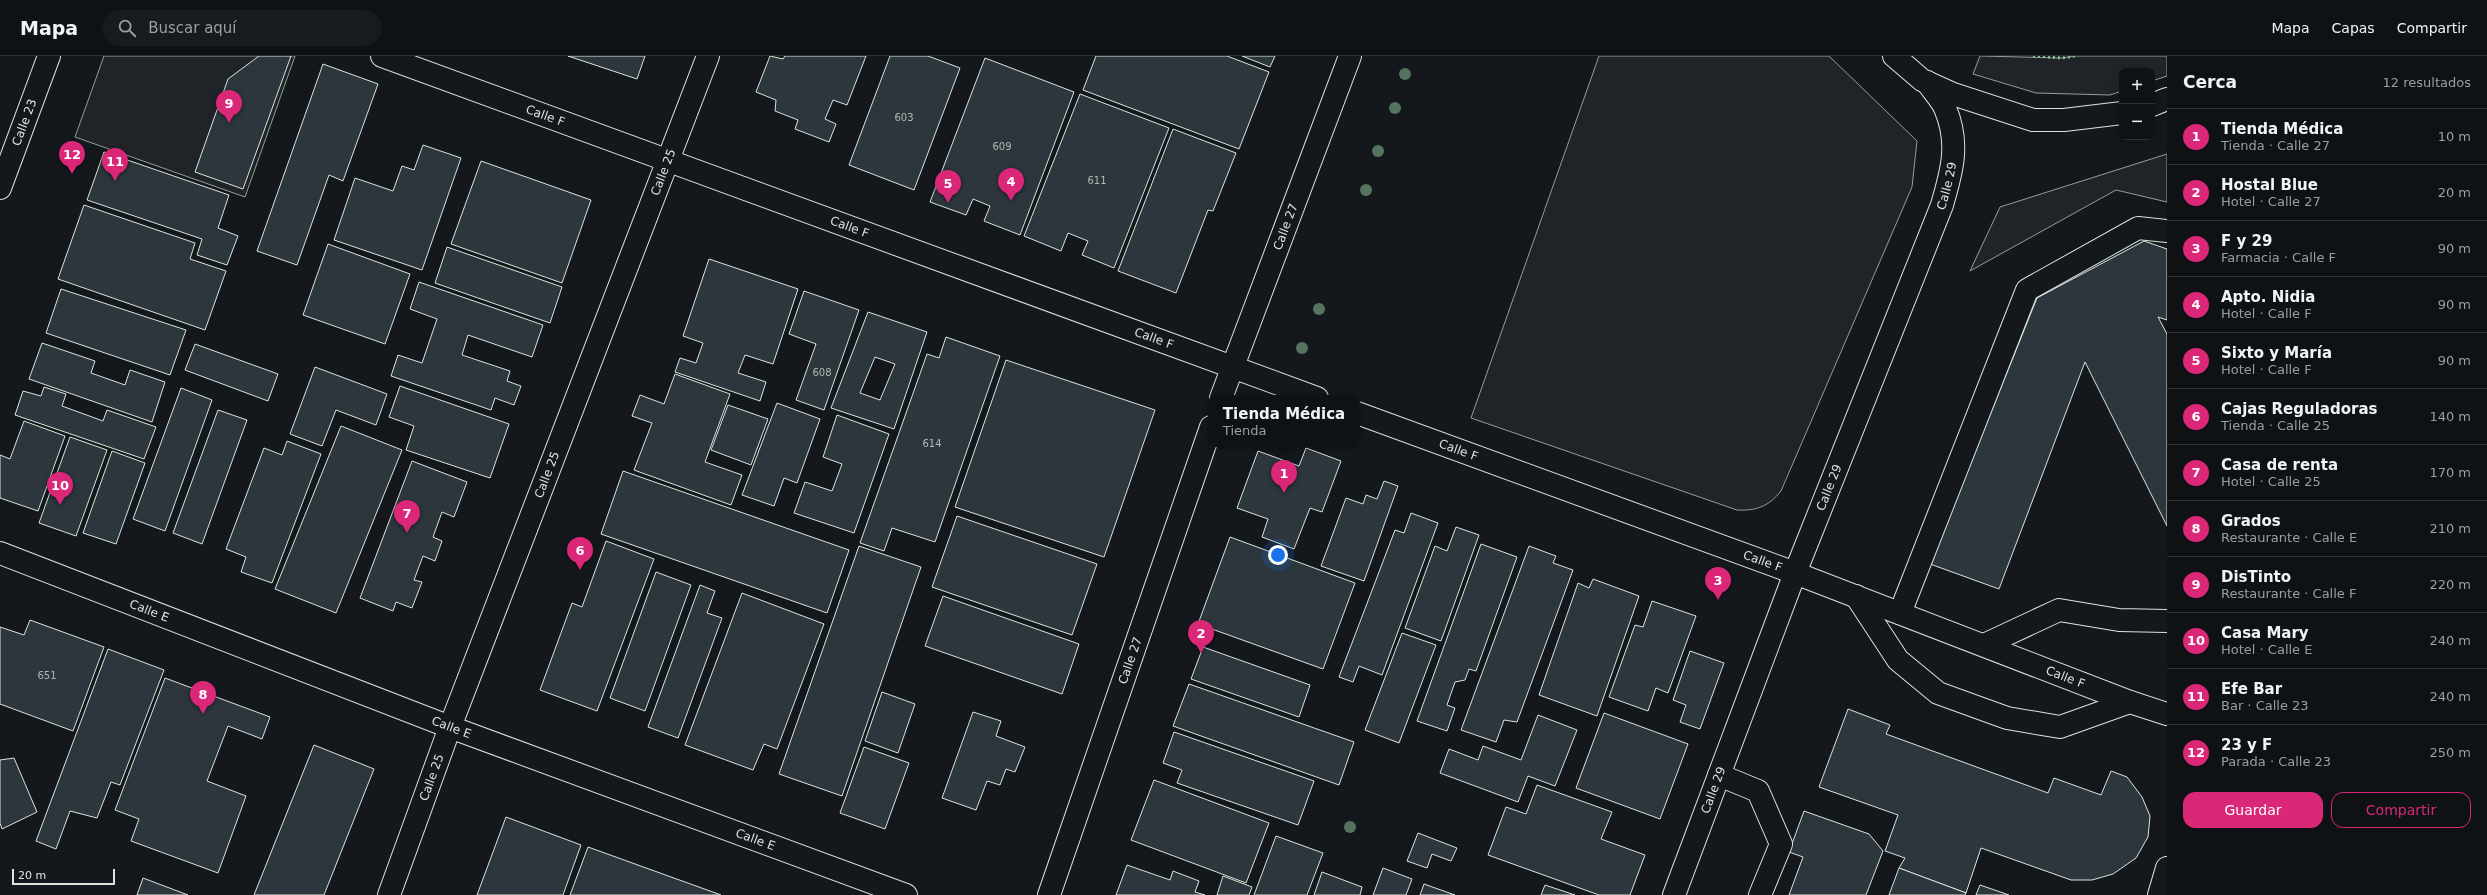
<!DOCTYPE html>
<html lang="es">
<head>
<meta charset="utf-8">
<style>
	:root { --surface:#0f1215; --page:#181b1e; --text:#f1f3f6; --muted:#9b9ea0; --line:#2f3234; --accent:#db2777 }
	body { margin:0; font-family:"DejaVu Sans",sans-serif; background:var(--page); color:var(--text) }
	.controls { position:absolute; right:12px; top:12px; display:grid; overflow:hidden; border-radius:8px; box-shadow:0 2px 10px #0003 }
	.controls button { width:36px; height:36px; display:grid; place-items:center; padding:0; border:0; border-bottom:1px solid var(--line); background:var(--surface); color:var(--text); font:20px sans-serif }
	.scale { position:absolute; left:12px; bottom:10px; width:103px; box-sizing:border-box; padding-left:4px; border:2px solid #d8e6dc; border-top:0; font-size:11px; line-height:14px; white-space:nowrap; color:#d8e6dc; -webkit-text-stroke:3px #14181c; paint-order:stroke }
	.you { position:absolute; left:1278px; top:499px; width:14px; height:14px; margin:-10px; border:3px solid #fff; border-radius:50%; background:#1a73e8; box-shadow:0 0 0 6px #1a73e833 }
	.badge { display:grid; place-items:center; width:26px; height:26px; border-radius:50%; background:var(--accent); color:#fff; font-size:13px; font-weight:700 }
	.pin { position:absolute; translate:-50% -33px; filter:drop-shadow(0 1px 2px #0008) }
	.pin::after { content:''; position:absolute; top:21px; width:14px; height:12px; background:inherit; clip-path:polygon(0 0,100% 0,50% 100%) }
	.popup { position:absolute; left:1208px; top:339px; width:152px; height:52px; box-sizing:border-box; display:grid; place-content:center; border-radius:8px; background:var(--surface); filter:drop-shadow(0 1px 3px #0005); font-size:13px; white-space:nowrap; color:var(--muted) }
	.popup b { font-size:15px; color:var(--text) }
	.popup::after { content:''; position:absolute; left:50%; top:100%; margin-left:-8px; border:8px solid transparent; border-top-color:var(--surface) }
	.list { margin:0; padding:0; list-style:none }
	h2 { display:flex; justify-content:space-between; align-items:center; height:52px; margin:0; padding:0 16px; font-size:17px }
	h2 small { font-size:13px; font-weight:400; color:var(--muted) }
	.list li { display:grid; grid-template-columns:26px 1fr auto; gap:12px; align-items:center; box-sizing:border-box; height:56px; padding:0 16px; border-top:1px solid var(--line) }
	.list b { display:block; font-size:15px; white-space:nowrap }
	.list p { margin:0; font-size:13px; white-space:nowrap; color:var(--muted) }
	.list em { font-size:13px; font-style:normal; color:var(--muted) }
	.actions { display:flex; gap:8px; padding:12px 16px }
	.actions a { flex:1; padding:9px 0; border:1px solid var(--accent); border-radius:12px; text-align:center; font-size:14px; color:var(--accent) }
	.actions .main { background:var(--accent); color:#fff }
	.icon { flex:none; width:22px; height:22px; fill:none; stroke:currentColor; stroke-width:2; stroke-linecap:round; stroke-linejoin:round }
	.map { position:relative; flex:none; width:2167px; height:839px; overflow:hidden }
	header { display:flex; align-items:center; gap:24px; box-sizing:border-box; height:56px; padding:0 20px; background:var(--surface); border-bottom:1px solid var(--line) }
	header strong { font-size:19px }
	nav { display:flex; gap:22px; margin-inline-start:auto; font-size:14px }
	.search { width:280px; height:36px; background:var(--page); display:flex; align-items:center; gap:10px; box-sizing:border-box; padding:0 14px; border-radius:22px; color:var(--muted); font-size:15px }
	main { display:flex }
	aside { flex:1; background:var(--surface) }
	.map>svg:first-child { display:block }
	.green { fill:#202428; stroke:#939e99 }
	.building { fill:#2c363c; stroke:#d8e6dc; fill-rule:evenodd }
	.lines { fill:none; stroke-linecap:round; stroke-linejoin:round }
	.minor-casing { stroke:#d8e6dc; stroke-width:24 }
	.major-casing { stroke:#d8e6dc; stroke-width:24 }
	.minor { stroke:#14181c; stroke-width:22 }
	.major { stroke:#14181c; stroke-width:22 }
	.hedge { stroke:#8ac095; stroke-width:3; stroke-dasharray:2 3; stroke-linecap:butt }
	.tree { fill:#55745f }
	.labels { text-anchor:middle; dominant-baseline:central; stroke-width:3; stroke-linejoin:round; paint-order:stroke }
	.number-label { font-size:10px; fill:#adbab4 }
	.street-label { font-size:12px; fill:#d8e6dc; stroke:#14181c }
</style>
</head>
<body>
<header>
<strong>Mapa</strong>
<div class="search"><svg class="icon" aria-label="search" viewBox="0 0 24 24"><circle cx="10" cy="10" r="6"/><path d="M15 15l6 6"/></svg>Buscar aquí</div>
<nav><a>Mapa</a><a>Capas</a><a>Compartir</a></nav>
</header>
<main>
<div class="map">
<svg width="2167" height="839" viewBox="0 0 2167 839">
	<rect width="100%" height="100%" fill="#14181c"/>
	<g class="green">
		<path d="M104,0H295L245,141L75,81Z"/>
		<path d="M1599,0H1829L1917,85L1912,131L1781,435C1769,450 1757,455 1737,454L1471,362Z"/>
		<path d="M1980,0L2062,2L2075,0H2167V20L2152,25V15H2122V35L2110,39L2036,37L1973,18Z"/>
		<path d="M2167,98V146L2116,134L1970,215L2000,151Z"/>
	</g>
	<g class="building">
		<path d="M259,0H291L243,133L195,116L228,23Z"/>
		<path d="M568,0H645L637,23Z"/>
		<path d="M770,0L783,3L785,0H866L847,49L833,44L825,63L836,68L829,86L795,73L798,64L775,55L776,44L756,36Z"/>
		<path d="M890,0H928L960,12L914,134L849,109Z"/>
		<path d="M1096,0H1227L1269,16L1239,93L1083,34Z"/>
		<path d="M1242,0H1275L1270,11Z"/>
		<path d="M985,2L1074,36L1020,179L984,165L990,150L973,143L966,159L930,146Z"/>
		<path d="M323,8L378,28L343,125L329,119L297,209L257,195Z"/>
		<path d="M1080,38L1169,72L1114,212L1082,199L1088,185L1068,177L1061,195L1024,180Z"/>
		<path d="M1173,73L1236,97L1213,155L1208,154L1176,237L1118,215Z"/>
		<path d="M423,89L461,102L422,214L334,184L355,122L393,135L402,110L414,114Z"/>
		<path d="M104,96L229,139L218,172L238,180L227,209L197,199L202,183L87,144Z"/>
		<path d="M481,105L591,144L562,227L451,188Z"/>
		<path d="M84,149L195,187L190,203L226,215L205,274L58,223Z"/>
		<path d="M2144,185L2167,193V264L2158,261L2167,278V470L2085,306L1999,533L1930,508L2037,242Z"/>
		<path d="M328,188L410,218L385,288L303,259Z"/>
		<path d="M447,191L562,231L550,267L435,227Z"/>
		<path d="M709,203L798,233L773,308L745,299L738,317L766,326L760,345L675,316L680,302L696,307L703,287L683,280Z"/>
		<path d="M419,226L543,269L532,301L468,279L462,299L510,315L507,325L521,330L514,349L495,342L491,354L391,320L398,299L422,307L437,263L410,253Z"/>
		<path d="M61,233L186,274L170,319L46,277Z"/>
		<path d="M804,235L859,254L824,354L796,344L816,288L789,278Z"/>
		<path d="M868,256L927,276L894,373L831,352ZM875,301L895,308L880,344L860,337Z"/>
		<path d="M946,281L1000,300L935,486L892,472L884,495L860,487L927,298L939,302Z"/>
		<path d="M42,287L95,305L91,317L125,329L130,314L165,326L152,366L29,323Z"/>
		<path d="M195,288L278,318L268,345L185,314Z"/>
		<path d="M1006,304L1155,354L1104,501L955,451Z"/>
		<path d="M315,311L387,338L376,369L336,354L322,390L290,378Z"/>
		<path d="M675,318L730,338L705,406L742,419L731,449L634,414L652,367L632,360L640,339L664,348Z"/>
		<path d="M400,330L509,368L490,422L406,394L414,370L389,361Z"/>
		<path d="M44,331L66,338L62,350L103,365L107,354L156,371L144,403L15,359L23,335L41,340Z"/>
		<path d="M181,332L212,344L165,475L133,463Z"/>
		<path d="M777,347L820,363L797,427L784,422L774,450L742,439Z"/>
		<path d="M728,349L768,363L751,409L711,394Z"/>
		<path d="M218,354L247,364L202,488L173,477Z"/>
		<path d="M837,359L889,378L854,477L794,457L805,426L832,435L842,408L823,401Z"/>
		<path d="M24,365L65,380L38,455L0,442V399L10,403Z"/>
		<path d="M341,370L402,394L336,557L275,533Z"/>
		<path d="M70,381L107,394L76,480L39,467Z"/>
		<path d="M287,385L321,398L272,527L241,516L246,501L226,493L264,392L282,399Z"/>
		<path d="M1306,392L1341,405L1322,456L1310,452L1294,493L1262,481L1268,463L1237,452L1258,395L1299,410Z"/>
		<path d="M112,395L145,407L116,488L83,477Z"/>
		<path d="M412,405L467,426L454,461L442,456L433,481L442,485L435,505L423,500L414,524L422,526L412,552L396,546L393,555L360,542Z"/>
		<path d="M623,415L849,494L827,557L601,478Z"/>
		<path d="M1384,425L1398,430L1364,525L1321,510L1346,442L1363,448L1366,439L1377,443Z"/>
		<path d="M1411,457L1438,467L1382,619L1359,610L1353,626L1339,621L1395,474L1404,477Z"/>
		<path d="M957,460L1097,508L1072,579L932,531Z"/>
		<path d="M1456,471L1479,479L1441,585L1405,572L1435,490L1447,495Z"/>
		<path d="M1230,481L1355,527L1323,613L1198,568Z"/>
		<path d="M606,485L654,503L597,655L540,634L572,547L582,551Z"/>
		<path d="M1481,488L1517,501L1476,615L1469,613L1465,624L1455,626L1447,649L1455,652L1447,675L1417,665Z"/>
		<path d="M859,490L921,511L842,740L779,718Z"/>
		<path d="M1529,490L1556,500L1553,507L1573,514L1517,666L1504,664L1496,686L1461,674Z"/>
		<path d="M656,516L691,529L645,655L610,642Z"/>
		<path d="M1593,523L1639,540L1597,660L1539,639L1578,527L1589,532Z"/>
		<path d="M700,529L715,535L707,557L722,562L678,682L648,671Z"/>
		<path d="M742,537L824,568L777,693L764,688L753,714L685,689Z"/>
		<path d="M943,540L1079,588L1062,638L925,590Z"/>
		<path d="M1652,545L1696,560L1668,637L1656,632L1648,655L1609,641L1635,569L1643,571Z"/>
		<path d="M30,564L104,591L73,675L0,648V571L24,579Z"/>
		<path d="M1402,577L1436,589L1399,687L1365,674Z"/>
		<path d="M1203,591L1310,629L1299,661L1191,623Z"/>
		<path d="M108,593L164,614L120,729L111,726L97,762L70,755L56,793L36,785Z"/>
		<path d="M1690,595L1724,607L1700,673L1680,666L1686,649L1673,644Z"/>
		<path d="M165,622L270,661L262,683L228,670L207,725L246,740L218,817L131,785L139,763L115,754Z"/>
		<path d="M1189,628L1354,686L1339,729L1173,670Z"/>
		<path d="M882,636L915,648L898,697L865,685Z"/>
		<path d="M1848,653L1890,669L1886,678L2048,737L2054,722L2101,739L2111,715L2127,721L2142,741L2150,760L2148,781L2136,802L2113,818L2092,824H2071L1981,792L1966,837L1899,812L1905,802L1885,795L1898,759L1819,731Z"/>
		<path d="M973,656L1001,665L996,680L1025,691L1015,716L1006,713L1000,729L987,725L976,754L942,742Z"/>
		<path d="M1604,657L1688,688L1660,763L1576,732Z"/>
		<path d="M1538,659L1577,674L1555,730L1528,720L1518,746L1440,717L1449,693L1478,704L1483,690L1521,704Z"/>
		<path d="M1174,676L1314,725L1298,769L1177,727L1182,714L1163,707Z"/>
		<path d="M314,689L374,713L324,839H254Z"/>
		<path d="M864,691L909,707L885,773L840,757Z"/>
		<path d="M14,702L37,756L2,773L0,767V704Z"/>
		<path d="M1154,724L1269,767L1246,827L1131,784Z"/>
		<path d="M1537,729L1612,756L1601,783L1645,799L1630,839H1599L1488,799L1506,751L1526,758Z"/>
		<path d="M1804,755L1869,778L1883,795L1866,839H1789L1803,801L1789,796Z"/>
		<path d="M506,761L581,789L563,839H477Z"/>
		<path d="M1418,777L1457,792L1451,805L1432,798L1427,812L1407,805Z"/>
		<path d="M1276,780L1323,797L1307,839H1254Z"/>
		<path d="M588,791L721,839H570Z"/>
		<path d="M1127,809L1170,824L1173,815L1199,825L1195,836L1205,839H1116Z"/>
		<path d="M1383,812L1412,823L1406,839H1373Z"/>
		<path d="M1899,812L1966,837L1965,839H1889Z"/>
		<path d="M1322,816L1362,831L1360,839H1314Z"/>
		<path d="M1223,820L1252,831L1249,839H1217Z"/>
		<path d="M143,822L188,839H137Z"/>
		<path d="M1424,828L1455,839H1420Z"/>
		<path d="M1545,829L1575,839H1541Z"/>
		<path d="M1980,829L2009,839H1976Z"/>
	</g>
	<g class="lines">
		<defs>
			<g id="minor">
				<path id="s1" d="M382,0L1317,342"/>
				<path id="s2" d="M1221,342L1350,0"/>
				<path id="s3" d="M1357,357L1795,517L2130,646L2167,658"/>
				<path id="s4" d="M0,497L450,671L906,839"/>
				<path d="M1856,540L1898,604L1938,637L2007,662L2060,671L2130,646"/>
				<path d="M1900,557L2027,234L2138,172L2167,175"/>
				<path d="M1984,589L2059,554L2119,564L2167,565"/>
				<path d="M1719,719L1758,735L1781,788L1760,839"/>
				<path id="s5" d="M389,839L450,671L708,0"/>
				<path id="s6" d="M1049,839L1211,371"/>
				<path id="s7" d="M1674,839L1795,517L1942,149C1952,115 1960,87 1945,52C1941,43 1932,34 1927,26"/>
				<path d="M2159,839L2167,812"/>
			</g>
			<g id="major">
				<path d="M1894,0L1922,24L1953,38L2033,64H2064L2122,57"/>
				<path d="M2152,49L2167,43"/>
				<path id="s8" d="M0,132L49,0"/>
			</g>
		</defs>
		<use href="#minor" class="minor-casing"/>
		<use href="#major" class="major-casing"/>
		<use href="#minor" class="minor"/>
		<use href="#major" class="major"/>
		<path class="hedge" d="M2033,0L2062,2L2075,0"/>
	</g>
	<g class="tree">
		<circle cx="1405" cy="18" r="6"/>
		<circle cx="1395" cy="52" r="6"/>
		<circle cx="1378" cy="95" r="6"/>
		<circle cx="1366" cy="134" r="6"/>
		<circle cx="1319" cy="253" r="6"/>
		<circle cx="1302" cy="292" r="6"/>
		<circle cx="1350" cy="771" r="6"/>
	</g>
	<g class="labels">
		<g class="number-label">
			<text x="904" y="61">603</text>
			<text x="1002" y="90">609</text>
			<text x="1097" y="124">611</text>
			<text x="822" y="316">608</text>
			<text x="932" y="387">614</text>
			<text x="47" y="619">651</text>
		</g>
		<g class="street-label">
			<text stroke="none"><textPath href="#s1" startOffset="174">Calle F</textPath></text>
			<text stroke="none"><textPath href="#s8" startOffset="70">Calle 23</textPath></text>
			<text stroke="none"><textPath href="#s5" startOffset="773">Calle 25</textPath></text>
			<text stroke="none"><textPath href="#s7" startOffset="760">Calle 29</textPath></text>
			<text stroke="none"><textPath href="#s1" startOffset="498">Calle F</textPath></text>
			<text stroke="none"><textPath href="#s2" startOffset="183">Calle 27</textPath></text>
			<text stroke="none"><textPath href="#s1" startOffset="822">Calle F</textPath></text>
			<text stroke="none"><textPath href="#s3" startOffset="108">Calle F</textPath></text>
			<text stroke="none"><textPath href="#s5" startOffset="449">Calle 25</textPath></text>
			<text stroke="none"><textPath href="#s7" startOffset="436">Calle 29</textPath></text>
			<text stroke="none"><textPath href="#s3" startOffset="432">Calle F</textPath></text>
			<text stroke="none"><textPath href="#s4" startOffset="160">Calle E</textPath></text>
			<text stroke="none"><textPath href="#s6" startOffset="248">Calle 27</textPath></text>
			<text stroke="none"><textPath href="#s3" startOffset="756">Calle F</textPath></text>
			<text stroke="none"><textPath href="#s4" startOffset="484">Calle E</textPath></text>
			<text stroke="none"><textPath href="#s5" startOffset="125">Calle 25</textPath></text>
			<text stroke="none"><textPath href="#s7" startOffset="112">Calle 29</textPath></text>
			<text stroke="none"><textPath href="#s4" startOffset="808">Calle E</textPath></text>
		</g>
	</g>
</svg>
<div class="controls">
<button>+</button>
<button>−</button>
</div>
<div class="scale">20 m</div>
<div class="you"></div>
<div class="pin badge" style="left:1284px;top:437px">1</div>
<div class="popup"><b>Tienda Médica</b>Tienda</div>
<div class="pin badge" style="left:1201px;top:597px">2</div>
<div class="pin badge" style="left:1718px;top:544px">3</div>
<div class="pin badge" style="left:1011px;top:145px">4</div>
<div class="pin badge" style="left:948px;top:147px">5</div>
<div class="pin badge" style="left:580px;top:514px">6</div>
<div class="pin badge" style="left:407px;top:477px">7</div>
<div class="pin badge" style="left:203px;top:658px">8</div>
<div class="pin badge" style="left:229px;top:67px">9</div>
<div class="pin badge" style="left:60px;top:449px">10</div>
<div class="pin badge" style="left:115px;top:125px">11</div>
<div class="pin badge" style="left:72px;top:118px">12</div>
</div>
<aside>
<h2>Cerca<small>12 resultados</small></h2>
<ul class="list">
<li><span class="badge">1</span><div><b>Tienda Médica</b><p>Tienda · Calle 27</p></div><em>10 m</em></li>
<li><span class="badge">2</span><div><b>Hostal Blue</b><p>Hotel · Calle 27</p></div><em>20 m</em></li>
<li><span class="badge">3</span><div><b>F y 29</b><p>Farmacia · Calle F</p></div><em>90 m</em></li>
<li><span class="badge">4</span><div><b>Apto. Nidia</b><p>Hotel · Calle F</p></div><em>90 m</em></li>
<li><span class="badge">5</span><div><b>Sixto y María</b><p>Hotel · Calle F</p></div><em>90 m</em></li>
<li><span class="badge">6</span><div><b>Cajas Reguladoras</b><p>Tienda · Calle 25</p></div><em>140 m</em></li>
<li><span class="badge">7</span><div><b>Casa de renta</b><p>Hotel · Calle 25</p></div><em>170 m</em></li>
<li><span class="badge">8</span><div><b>Grados</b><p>Restaurante · Calle E</p></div><em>210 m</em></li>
<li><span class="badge">9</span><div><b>DisTinto</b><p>Restaurante · Calle F</p></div><em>220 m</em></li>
<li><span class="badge">10</span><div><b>Casa Mary</b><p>Hotel · Calle E</p></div><em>240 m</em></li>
<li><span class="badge">11</span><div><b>Efe Bar</b><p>Bar · Calle 23</p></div><em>240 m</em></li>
<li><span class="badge">12</span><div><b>23 y F</b><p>Parada · Calle 23</p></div><em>250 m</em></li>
</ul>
<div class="actions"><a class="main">Guardar</a><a>Compartir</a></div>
</aside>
</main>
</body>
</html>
